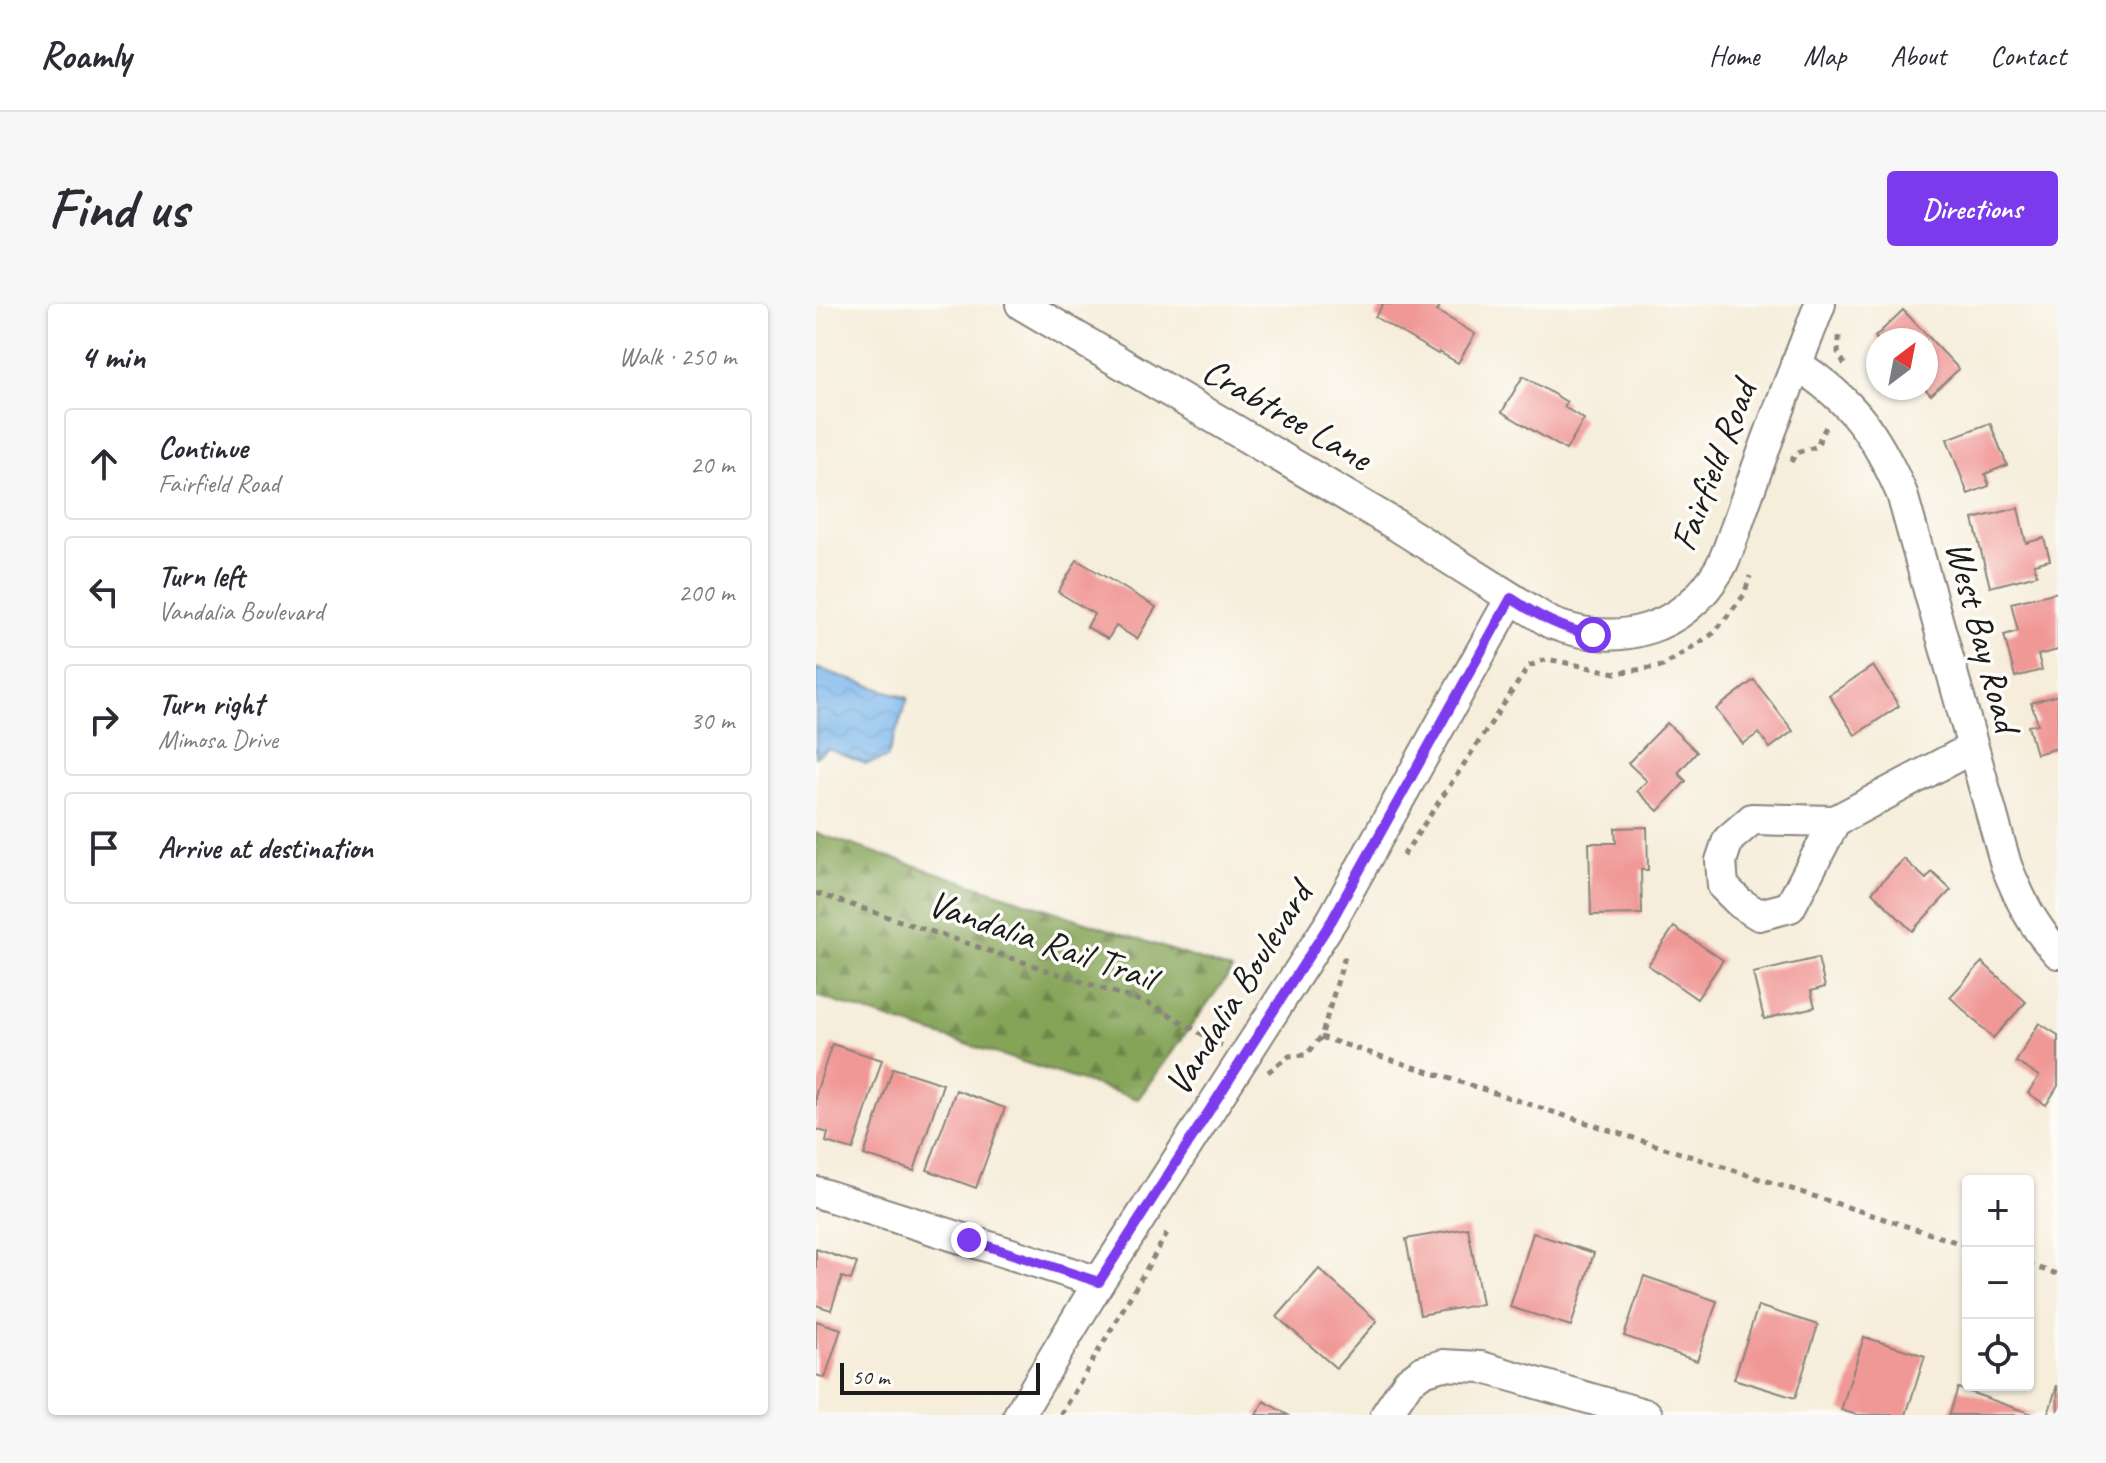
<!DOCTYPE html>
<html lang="en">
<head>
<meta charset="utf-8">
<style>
	:root { --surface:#fff; --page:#f7f7f7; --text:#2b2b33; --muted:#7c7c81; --line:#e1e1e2; --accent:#7c3aed }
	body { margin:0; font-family:Caveat,sans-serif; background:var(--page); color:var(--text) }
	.controls { position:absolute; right:24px; bottom:24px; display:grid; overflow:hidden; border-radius:8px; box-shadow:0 2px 6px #0004 }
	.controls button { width:72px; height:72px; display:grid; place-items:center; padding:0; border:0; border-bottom:2px solid var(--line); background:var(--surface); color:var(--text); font:40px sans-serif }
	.compass { position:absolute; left:1050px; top:24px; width:72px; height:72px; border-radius:50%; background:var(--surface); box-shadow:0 2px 6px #0004; rotate:32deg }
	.scale { position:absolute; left:24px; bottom:20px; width:200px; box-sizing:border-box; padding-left:8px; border:4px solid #1c1c1c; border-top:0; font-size:22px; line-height:28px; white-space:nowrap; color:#1c1c1c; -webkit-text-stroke:6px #fdfcf7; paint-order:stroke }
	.stop { position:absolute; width:24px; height:24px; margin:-18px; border:6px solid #7c3aed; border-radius:50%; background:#fff }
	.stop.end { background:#7c3aed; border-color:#fff; box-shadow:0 2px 8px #0008 }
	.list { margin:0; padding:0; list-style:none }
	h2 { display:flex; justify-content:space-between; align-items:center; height:104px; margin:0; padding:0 32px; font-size:34px }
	h2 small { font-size:26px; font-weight:400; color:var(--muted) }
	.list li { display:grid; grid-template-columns:52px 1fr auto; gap:24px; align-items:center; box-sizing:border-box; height:112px; margin:0 16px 16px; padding:0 16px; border:2px solid var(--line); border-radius:8px }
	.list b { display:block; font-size:30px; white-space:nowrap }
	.list p { margin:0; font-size:26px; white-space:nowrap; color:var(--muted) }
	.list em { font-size:26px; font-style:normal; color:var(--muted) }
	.icon { flex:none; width:44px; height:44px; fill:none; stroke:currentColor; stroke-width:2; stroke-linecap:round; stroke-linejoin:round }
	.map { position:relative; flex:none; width:1242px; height:1111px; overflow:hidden; border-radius:8px }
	header { display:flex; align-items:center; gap:48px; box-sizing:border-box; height:112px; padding:0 40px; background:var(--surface); border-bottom:2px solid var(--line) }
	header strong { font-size:38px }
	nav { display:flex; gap:44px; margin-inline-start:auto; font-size:28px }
	.intro { display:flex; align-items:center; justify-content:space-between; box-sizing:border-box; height:192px; padding:0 48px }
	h1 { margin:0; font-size:56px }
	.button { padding:20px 36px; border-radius:8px; background:var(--accent); color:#fff; font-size:28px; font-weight:700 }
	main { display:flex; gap:48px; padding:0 48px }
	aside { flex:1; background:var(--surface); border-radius:8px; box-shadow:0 2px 6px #0004 }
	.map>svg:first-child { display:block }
	.forest { fill:url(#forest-firs); stroke:#51603a; stroke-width:2 }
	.water { fill:url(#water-waves); stroke:#4a6984; stroke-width:2 }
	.building { fill:#f09896 }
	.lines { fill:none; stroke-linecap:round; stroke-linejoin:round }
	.minor-casing { stroke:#89847b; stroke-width:34 }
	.path { stroke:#89847b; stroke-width:5; stroke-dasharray:6 6; stroke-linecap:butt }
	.minor { stroke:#fff; stroke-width:30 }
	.route { stroke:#7c3aed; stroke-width:10 }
	.labels { text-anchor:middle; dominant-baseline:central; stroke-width:7; stroke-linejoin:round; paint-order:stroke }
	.street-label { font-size:38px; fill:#1c1c1c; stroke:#fdfcf7 }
</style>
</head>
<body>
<header>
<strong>Roamly</strong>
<nav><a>Home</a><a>Map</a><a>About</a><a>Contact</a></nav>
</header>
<div class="intro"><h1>Find us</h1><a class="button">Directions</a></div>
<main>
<aside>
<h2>4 min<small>Walk · 250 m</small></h2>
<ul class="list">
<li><svg class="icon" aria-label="ahead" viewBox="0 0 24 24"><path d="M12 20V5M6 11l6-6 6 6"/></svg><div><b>Continue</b><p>Fairfield Road</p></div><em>20 m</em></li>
<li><svg class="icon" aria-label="left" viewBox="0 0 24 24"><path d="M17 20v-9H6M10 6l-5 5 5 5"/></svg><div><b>Turn left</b><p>Vandalia Boulevard</p></div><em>200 m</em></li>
<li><svg class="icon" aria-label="right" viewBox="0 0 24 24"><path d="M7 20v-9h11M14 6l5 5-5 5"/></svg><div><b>Turn right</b><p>Mimosa Drive</p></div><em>30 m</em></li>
<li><svg class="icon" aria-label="arrive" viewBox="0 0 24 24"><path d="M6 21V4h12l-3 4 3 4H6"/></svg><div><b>Arrive at destination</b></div></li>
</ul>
</aside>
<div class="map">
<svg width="1242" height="1111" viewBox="0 0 1242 1111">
	<defs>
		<pattern id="forest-firs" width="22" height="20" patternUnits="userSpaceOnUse" patternTransform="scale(2)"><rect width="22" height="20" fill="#86a458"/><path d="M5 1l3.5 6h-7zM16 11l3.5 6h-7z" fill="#6d8548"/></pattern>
		<pattern id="water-waves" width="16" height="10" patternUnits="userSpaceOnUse" patternTransform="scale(2)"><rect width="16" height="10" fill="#79b6eb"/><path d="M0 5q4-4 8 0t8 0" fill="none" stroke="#689cc9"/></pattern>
	</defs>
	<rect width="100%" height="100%" fill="#fdfcf7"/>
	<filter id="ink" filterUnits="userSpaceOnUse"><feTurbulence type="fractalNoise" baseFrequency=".0125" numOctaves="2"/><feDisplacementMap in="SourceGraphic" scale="16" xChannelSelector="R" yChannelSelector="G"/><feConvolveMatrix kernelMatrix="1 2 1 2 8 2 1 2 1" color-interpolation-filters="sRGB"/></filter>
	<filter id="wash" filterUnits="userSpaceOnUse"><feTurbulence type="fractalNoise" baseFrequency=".006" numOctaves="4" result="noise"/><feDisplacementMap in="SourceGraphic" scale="32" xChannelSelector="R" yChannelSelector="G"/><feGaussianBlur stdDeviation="1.8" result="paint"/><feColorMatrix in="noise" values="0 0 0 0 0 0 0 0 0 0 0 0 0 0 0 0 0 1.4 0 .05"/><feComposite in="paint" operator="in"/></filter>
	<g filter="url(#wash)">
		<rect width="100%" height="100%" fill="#f6edda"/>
		<path class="forest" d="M0,529L416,666L322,795L0,692Z"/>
		<path class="water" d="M0,364L92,394L71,454L50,460L12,445L0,453Z"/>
		<g id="blocks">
			<g class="building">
				<path d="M567,0H625L621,7L659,30L642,59L623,48L622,50L559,13Z"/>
				<path d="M1087,6L1143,65L1115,91L1110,86V36H1062L1059,33Z"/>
				<path d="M707,72L751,98L748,103L768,115L750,146L686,108Z"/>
				<path d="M1174,119L1191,161L1169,170L1173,182L1152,190L1131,135Z"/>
				<path d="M1202,204L1210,239L1228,234L1234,256L1218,260L1221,271L1174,283L1157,215Z"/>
				<path d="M261,256L340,303L321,335L300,322L292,335L271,323L278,310L242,288Z"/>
				<path d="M1242,288V346L1222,351L1226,366L1199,373L1188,331L1202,327L1195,299Z"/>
				<path d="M1057,362L1083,402L1039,431L1013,391Z"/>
				<path d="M938,376L977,427L954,444L943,429L927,440L900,405Z"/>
				<path d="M1242,391V444L1220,450L1212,422L1222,420L1215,399Z"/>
				<path d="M851,419L881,448L862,469L870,477L842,507L821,487L831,477L812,459Z"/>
				<path d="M831,523L832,566H825L826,610L775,611L773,539H800L799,524Z"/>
				<path d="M1088,555L1110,575L1116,568L1135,586L1096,627L1056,588Z"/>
				<path d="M858,623L907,656L881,695L832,661Z"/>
				<path d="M1002,654L1009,683L995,687L999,703L948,715L937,669Z"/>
				<path d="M1166,658L1210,698L1177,734L1134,693Z"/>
				<path d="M1223,719L1242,731V782L1230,801L1212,789L1223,772L1200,758Z"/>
				<path d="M16,740L66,756L37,846L10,838L12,829L0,825V789Z"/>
				<path d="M77,764L127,780L98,867L48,851Z"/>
				<path d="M140,786L189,804L160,884L111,866Z"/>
				<path d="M652,924L666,1000L604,1011L590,935Z"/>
				<path d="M717,929L778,949L755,1022L694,1003Z"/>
				<path d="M0,945L41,959L35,976L26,973L15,1006L0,1001Z"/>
				<path d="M503,965L561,1017L520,1064L461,1013Z"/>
				<path d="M828,972L901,997L881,1057L808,1032Z"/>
				<path d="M942,1002L1002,1021L979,1094L918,1075Z"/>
				<path d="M0,1017L25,1025L9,1074L0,1071Z"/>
				<path d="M1048,1033L1109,1052L1090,1111H1041L1025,1106Z"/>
				<path d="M1241,1081L1242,1111H1232Z"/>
				<path d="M1142,1084L1219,1111H1133Z"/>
				<path d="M448,1097L472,1111H440Z"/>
			</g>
		</g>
	</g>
	<g filter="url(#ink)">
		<use href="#blocks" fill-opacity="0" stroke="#89847b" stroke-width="2"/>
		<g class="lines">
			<defs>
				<g id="minor">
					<path d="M205,0L580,221L735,319C802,345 867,327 904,264C911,252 915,237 920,224C929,197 939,170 949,143C966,95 986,48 1004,0"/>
					<path d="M980,60C1036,96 1060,130 1086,190L1190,561C1204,596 1216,621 1242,649"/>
					<path d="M1019,517L974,603L943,611L924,599L907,582L905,557L912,536L936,515L1019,517L1156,444"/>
					<path d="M0,888L283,978"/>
					<path d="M203,1111L283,978L516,616L695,294"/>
					<path d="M570,1111L592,1078L607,1067L627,1061L665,1063L831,1111"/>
				</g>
			</defs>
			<use href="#minor" class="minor-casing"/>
			<g class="path">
				<path d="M1023,32L1022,48L1029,61"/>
				<path d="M975,158L980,149L1002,142L1004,134L1012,119"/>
				<path d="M587,552L713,362L731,355L800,369L847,362L898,329L928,291L934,272"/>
				<path d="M0,589L339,702L406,742"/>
				<path d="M505,733L1152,942"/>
				<path d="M452,768L473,752L490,751L505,733L530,649"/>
				<path d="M1212,961L1242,970"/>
				<path d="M245,1111L352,928"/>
			</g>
			<use href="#minor" class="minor"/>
		</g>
	</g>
	<g class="lines" filter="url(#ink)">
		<path class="route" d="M153,936L283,978L516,616L695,294C722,312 746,325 777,331"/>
	</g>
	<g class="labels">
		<g class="street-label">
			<text transform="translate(471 110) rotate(30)">Crabtree Lane</text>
			<text transform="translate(897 162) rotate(-69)">Fairfield Road</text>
			<text transform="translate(1167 332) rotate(75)">West Bay Road</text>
			<text transform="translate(226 636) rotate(19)">Vandalia Rail Trail</text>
			<text transform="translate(422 685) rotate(-58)">Vandalia Boulevard</text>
		</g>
	</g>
</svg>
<div class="controls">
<button>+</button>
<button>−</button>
<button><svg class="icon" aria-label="locate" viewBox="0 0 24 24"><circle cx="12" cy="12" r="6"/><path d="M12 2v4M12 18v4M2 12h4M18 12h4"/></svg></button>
</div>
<svg class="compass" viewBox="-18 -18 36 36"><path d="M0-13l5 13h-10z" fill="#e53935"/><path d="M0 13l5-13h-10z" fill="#7c7c81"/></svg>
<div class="scale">50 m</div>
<div class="stop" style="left:777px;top:331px"></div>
<div class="stop end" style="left:153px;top:936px"></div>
</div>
</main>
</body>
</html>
